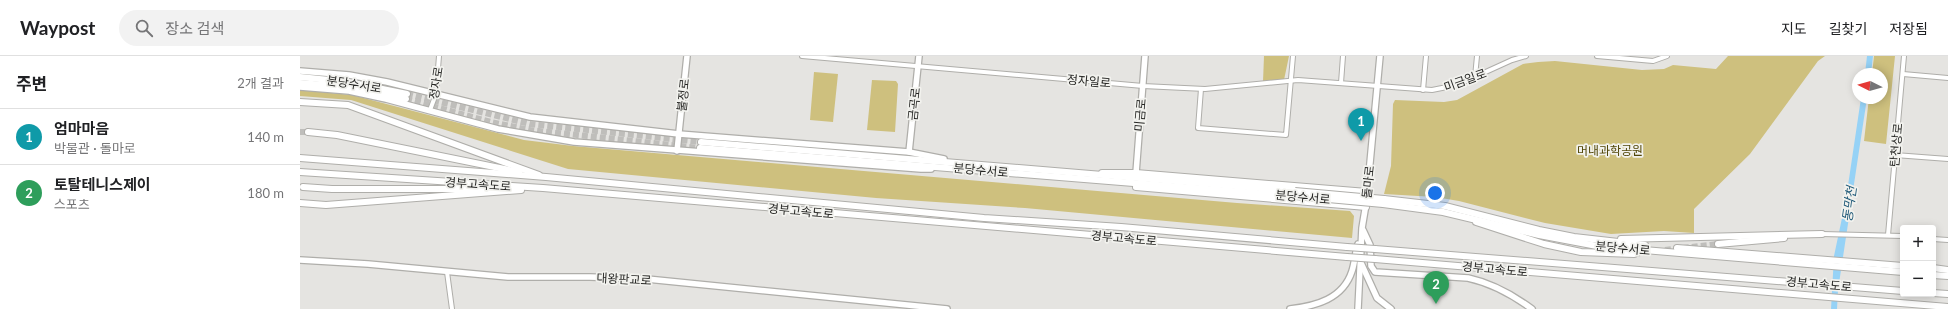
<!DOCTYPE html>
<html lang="ko">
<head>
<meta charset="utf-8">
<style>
	:root { --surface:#fff; --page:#f2f2f2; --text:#202124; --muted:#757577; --line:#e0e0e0; --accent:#2581ae }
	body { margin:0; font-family:Lato,"Noto Sans KR",sans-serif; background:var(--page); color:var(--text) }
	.controls { position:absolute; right:12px; bottom:12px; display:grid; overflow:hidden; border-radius:4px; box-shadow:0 2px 10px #0003 }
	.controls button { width:36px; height:36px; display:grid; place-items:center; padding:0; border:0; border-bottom:1px solid var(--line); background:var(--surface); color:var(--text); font:20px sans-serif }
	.compass { position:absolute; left:1552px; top:12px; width:36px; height:36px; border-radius:50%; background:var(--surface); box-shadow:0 2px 10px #0003; rotate:275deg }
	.you { position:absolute; left:1135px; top:137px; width:14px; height:14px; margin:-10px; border:3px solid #fff; border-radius:50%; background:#1a73e8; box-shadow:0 0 0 6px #1a73e833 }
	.badge { display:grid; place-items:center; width:26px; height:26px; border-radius:50%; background:var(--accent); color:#fff; font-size:13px; font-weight:700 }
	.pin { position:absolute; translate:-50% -33px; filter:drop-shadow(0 1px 2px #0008) }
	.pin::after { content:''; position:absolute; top:21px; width:14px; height:12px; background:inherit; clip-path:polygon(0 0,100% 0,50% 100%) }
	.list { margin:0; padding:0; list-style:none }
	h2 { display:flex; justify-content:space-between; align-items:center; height:52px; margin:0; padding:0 16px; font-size:17px }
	h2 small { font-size:13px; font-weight:400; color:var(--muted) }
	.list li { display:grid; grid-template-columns:26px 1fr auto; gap:12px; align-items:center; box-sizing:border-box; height:56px; padding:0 16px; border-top:1px solid var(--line) }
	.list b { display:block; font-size:15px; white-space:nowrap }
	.list p { margin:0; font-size:13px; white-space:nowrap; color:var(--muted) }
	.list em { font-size:13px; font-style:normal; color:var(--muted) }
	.icon { flex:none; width:22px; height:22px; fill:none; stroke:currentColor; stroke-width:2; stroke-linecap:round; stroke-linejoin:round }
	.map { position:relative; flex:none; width:1648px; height:253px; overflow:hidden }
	header { display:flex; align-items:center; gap:24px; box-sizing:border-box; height:56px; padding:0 20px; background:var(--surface); border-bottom:1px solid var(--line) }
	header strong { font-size:19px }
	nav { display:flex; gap:22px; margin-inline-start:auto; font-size:14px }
	.search { width:280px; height:36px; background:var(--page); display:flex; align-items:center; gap:10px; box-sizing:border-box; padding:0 14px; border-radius:22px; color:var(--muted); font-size:15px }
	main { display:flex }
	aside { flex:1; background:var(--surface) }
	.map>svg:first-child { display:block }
	.green { fill:#cec07e }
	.water { fill:#96d2f6 }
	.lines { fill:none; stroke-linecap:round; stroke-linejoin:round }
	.highway-tunnel { stroke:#bfbebb; stroke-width:6; stroke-dasharray:6 3; stroke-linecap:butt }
	.minor-casing { stroke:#afaeaa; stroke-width:6 }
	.major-casing { stroke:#afaeaa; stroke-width:8 }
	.highway-casing { stroke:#afaeaa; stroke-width:8 }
	.minor { stroke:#fff; stroke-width:4 }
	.major { stroke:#fff; stroke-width:5.5 }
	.highway { stroke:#fff; stroke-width:6 }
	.highway-bridge-casing { stroke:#afaeaa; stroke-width:8; stroke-linecap:butt }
	.highway-bridge { stroke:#fff; stroke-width:6 }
	.labels { text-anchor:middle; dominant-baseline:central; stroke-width:3.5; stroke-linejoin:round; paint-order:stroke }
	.street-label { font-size:12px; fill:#272725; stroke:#f2f2ee }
	.park-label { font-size:12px; fill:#524708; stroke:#f2f2ee }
	.water-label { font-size:13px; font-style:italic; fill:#1f5978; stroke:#f2f2ee }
</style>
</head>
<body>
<header>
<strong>Waypost</strong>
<div class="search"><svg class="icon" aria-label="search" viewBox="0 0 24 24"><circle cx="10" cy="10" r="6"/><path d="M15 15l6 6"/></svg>장소 검색</div>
<nav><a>지도</a><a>길찾기</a><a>저장됨</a></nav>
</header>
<main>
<aside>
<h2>주변<small>2개 결과</small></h2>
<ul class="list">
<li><span class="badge" style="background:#0f9aa8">1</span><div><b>엄마마음</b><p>박물관 · 돌마로</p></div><em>140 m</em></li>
<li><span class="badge" style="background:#2e9e5b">2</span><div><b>토탈테니스제이</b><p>스포츠</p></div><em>180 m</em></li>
</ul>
</aside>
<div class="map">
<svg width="1648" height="253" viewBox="0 0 1648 253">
	<rect width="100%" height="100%" fill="#e5e4e1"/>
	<g class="green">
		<path d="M964,0H989L984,24L963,26Z"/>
		<path d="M1428,0H1525L1518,5L1450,98L1394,153V177L1364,175L1311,178L1245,167L1159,145L1135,141L1084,138L1091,110L1093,48L1095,44L1144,46L1157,44L1223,8L1238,6L1255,5L1342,14L1364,13L1373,9L1416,13Z"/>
		<path d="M1574,0H1595L1586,88L1564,85L1569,42H1582V18H1572Z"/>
		<path d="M514,16L538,18L533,66L510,64Z"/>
		<path d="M572,24L596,25L598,28L595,76L567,74Z"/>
		<path d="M0,34L52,39L224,84L273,90L937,147L1050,155L1054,160L1052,182L725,152L576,142L268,113L51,44L0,40Z"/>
	</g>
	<g class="water">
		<path d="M1567,0H1573L1571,18H1565Z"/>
		<path d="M1561,42H1567L1538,234L1537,253H1531L1534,200L1546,143Z"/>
	</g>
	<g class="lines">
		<g class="highway-tunnel">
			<path d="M107,38L230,68L401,86"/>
			<path d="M106,43L191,66L230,74L400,92"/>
			<path d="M0,76H8"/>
			<path d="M1365,194L1418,188"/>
			<path d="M1334,198L1350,196"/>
		</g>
		<defs>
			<g id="minor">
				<path d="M502,0L843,30L905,33L998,24L1132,34L1157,29L1212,4L1226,0"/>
				<path d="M1297,0L1353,5L1367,0"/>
				<path d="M1603,18L1648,22"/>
				<path d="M1175,21L1177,0"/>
				<path d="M1041,27L1043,0"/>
				<path d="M901,33L898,72L986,79L993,0"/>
				<path d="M1123,34L1126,0"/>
				<path d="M130,54L136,38L139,0"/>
				<path d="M1595,99L1648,103"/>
				<path d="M1522,178L1603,180"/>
				<path d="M1588,179L1604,0"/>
				<path d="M1633,183L1648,184"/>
				<path d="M147,216L152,253"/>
			</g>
			<g id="major">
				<path d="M0,15L49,19L87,26L230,61L379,78L609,96L644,103"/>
				<path d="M0,31L49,35L86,43L198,73L274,86L621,113H631"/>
				<path d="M377,95L387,0"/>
				<path d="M609,96L619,0"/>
				<path d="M836,117L845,0"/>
				<path d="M1067,139L1080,0"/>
				<path d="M1063,174L1070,189L1071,210L1075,216L1168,222C1191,227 1213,239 1232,253"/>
				<path d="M0,204L68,208L208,221H290L347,223L647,253"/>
				<path d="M1061,207L1077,242L1091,253"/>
				<path d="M990,253C1016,250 1043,243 1052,215C1055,206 1055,197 1058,188"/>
				<path d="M1058,253L1062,172L1066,148"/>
			</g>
			<g id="highway">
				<path d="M0,21L48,26L107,38"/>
				<path d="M0,27L48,31L106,43"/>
				<path d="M0,46L48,49L239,119"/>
				<path d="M8,76L37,79L219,116"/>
				<path d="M401,86C599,101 797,119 995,135"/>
				<path d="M400,92L995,140"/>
				<path d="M0,102L246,121L684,162L821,171L1047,191"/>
				<path d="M0,116L243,132L1047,201"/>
				<path d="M802,117H836L1067,136"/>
				<path d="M3,131L32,133H191"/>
				<path d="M836,131L1066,151"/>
				<path d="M1084,143L1145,150L1239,174L1274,181L1345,189"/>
				<path d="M0,147L26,149L221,134"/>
				<path d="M1083,148L1143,156L1239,179L1297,190L1603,216"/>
				<path d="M1176,166L1244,188L1281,196L1334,198"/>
				<path d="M1321,183L1522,178"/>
				<path d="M1418,188L1484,182"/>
				<path d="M1377,192L1603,210"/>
				<path d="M1075,193L1603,235"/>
				<path d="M1075,203L1648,251"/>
				<path d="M1633,212L1648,214"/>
				<path d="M1633,219L1648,220"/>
				<path d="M1633,237L1648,238"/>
			</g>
		</defs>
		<use href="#minor" class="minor-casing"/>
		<use href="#major" class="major-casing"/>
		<use href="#highway" class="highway-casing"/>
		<use href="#minor" class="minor"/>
		<use href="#major" class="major"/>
		<use href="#highway" class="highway"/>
		<defs>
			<g id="highway-bridge">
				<path d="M995,135L1084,143"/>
				<path d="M995,140L1083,148"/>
				<path d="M1047,191L1075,193"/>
				<path d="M1047,201L1075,203"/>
			</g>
		</defs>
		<use href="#highway-bridge" class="highway-bridge-casing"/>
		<use href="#highway-bridge" class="highway-bridge"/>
	</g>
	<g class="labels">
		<g class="street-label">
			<text transform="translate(1165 24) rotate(-20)">미금일로</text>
			<text transform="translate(789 25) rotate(5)">정자일로</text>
			<text transform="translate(136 27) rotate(-81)">정자로</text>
			<text transform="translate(54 28) rotate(9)">분당수서로</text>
			<text transform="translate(383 39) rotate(-84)">불정로</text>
			<text transform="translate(614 48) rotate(-84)">금곡로</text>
			<text transform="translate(840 59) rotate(-85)">미금로</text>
			<text transform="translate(1596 89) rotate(-85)">탄천상로</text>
			<text transform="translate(681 114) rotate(5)">분당수서로</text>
			<text transform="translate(1068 126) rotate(-84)">돌마로</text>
			<text transform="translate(178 128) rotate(4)">경부고속도로</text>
			<text transform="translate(1003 141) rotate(5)">분당수서로</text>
			<text transform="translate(501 155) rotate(5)">경부고속도로</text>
			<text transform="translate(824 182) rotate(5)">경부고속도로</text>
			<text transform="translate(1323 192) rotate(5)">분당수서로</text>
			<text transform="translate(1195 213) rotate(5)">경부고속도로</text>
			<text transform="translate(324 223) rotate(3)">대왕판교로</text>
			<text transform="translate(1519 228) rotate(5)">경부고속도로</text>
		</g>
		<g class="park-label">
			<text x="1310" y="94">머내과학공원</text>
		</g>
		<g class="water-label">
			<text transform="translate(1549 148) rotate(-82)">동막천</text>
		</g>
	</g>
</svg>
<div class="controls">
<button>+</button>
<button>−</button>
</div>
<svg class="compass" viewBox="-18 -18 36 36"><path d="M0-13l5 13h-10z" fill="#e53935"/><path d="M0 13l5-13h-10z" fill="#757577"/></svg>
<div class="you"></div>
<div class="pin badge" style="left:1061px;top:85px;background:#0f9aa8">1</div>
<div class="pin badge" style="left:1136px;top:248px;background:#2e9e5b">2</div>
</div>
</main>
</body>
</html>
